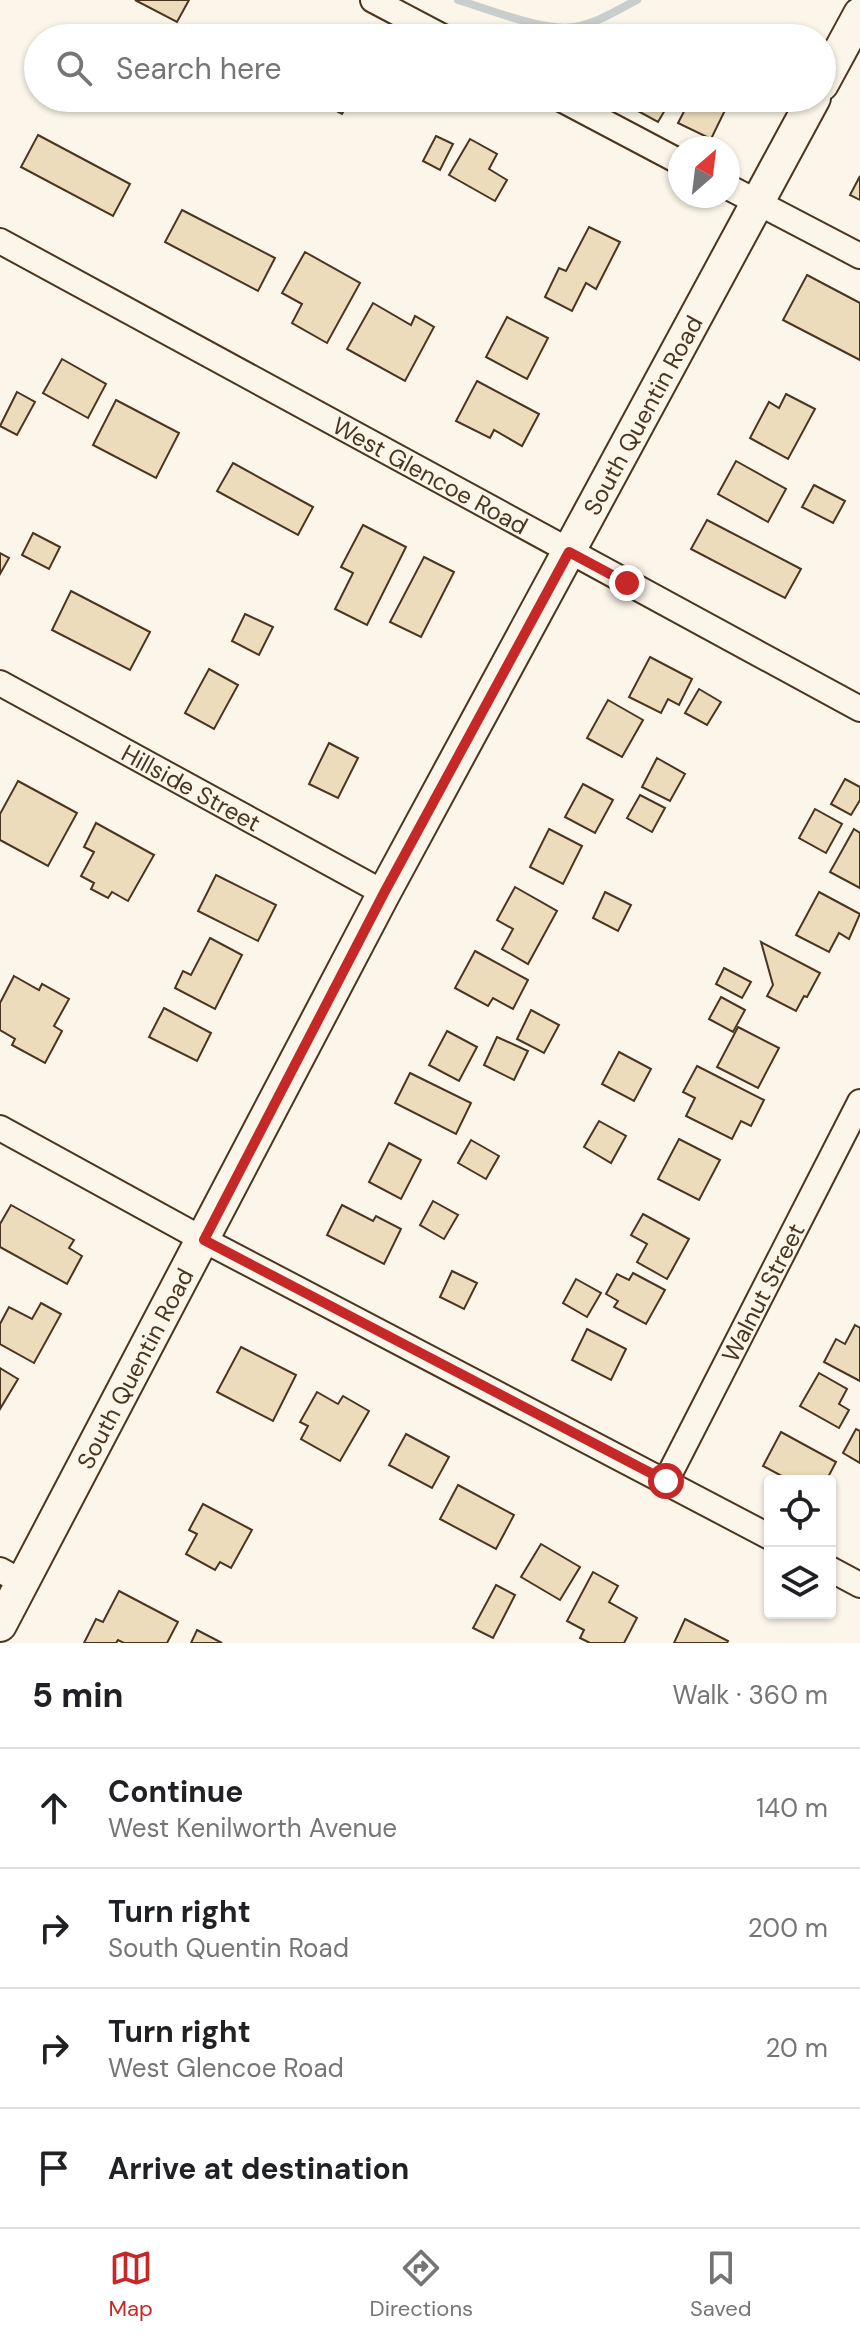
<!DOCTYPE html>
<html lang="en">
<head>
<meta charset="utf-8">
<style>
	:root { --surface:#fff; --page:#f2f2f2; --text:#202124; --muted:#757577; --line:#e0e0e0; --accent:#c62828 }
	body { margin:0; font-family:"DM Sans",sans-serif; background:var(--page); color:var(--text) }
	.controls { position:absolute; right:24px; bottom:24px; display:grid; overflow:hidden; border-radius:8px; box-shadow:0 2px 6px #0004 }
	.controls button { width:72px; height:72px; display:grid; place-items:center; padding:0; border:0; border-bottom:2px solid var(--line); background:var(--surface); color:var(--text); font:40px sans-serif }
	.compass { position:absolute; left:668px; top:136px; width:72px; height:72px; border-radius:50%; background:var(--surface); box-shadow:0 2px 6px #0004; rotate:28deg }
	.stop { position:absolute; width:24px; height:24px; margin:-18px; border:6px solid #c62828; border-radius:50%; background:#fff }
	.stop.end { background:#c62828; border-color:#fff; box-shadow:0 2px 8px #0008 }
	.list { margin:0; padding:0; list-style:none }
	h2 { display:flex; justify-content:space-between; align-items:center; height:104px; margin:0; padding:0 32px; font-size:34px }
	h2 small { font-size:26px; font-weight:400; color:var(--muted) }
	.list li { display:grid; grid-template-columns:52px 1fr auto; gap:24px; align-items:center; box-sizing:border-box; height:120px; padding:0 32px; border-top:2px solid var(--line) }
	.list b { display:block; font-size:30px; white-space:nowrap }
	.list p { margin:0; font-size:26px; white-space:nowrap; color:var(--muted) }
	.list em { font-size:26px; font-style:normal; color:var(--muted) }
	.icon { flex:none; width:44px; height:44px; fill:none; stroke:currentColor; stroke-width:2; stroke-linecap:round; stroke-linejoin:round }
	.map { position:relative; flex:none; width:860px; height:1643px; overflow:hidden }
	.search { position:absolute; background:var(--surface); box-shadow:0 2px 6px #0004; left:24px; right:24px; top:24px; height:88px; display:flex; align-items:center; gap:20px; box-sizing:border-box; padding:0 28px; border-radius:44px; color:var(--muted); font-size:30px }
	.sheet { height:584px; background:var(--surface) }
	nav { display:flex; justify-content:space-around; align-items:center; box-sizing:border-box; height:112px; border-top:2px solid var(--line); background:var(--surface); font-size:22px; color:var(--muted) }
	nav a { display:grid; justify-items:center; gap:4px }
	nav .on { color:var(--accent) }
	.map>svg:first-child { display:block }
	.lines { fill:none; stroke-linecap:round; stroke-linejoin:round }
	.stream { stroke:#c9cecd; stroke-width:8 }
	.building { fill:#ecdcbc; stroke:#4a3520; stroke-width:2 }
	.street-casing { stroke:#4a3520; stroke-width:28 }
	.secondary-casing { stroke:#4a3520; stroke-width:36 }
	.street { stroke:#fbf6e9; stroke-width:24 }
	.secondary { stroke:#fbf6e9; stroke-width:32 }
	.route { stroke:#c62828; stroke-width:10 }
	.labels { text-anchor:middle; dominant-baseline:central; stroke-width:6; stroke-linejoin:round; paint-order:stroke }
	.street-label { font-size:24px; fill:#4a3520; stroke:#fbf6e9 }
</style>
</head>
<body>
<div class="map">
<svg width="860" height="1643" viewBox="0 0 860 1643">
	<rect width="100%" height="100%" fill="#fbf6e9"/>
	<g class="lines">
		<path class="stream" d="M458,0C488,9 544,32 574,27C596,24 617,10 637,0"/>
	</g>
	<g class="building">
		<path d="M135,0H189L177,22Z"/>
		<path d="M312,98H351L342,114Z"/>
		<path d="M614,98H672L658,122Z"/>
		<path d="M691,98H731L711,139L678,123Z"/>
		<path d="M38,135L130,184L113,216L21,167Z"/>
		<path d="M436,136L453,144L440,170L423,161Z"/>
		<path d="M470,139L497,154L489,169L507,180L495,201L449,175Z"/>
		<path d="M860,176V200L850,195Z"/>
		<path d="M182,210L275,258L258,291L165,242Z"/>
		<path d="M589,227L620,242L596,289L586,283L572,311L545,297L559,268L566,271Z"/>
		<path d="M305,252L360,283L327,343L292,323L302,304L282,293Z"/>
		<path d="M807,275L860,303V360L783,320Z"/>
		<path d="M373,303L411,325L415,316L434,327L405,381L347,349Z"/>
		<path d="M507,317L548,338L527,379L486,357Z"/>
		<path d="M62,359L106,384L88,418L43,393Z"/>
		<path d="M477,381L539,414L522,446L494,430L490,438L456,421Z"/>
		<path d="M17,392L35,402L17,435L0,426Z"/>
		<path d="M786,394L815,409L788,459L750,438L769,402L779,408Z"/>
		<path d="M116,400L179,433L156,478L93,445Z"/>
		<path d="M736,461L786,489L768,522L718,494Z"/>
		<path d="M233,463L313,507L298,535L217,491Z"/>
		<path d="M814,485L845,501L833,523L802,507Z"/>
		<path d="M707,520L801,569L785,598L691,549Z"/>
		<path d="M363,525L406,547L367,625L335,609L353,573L341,567Z"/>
		<path d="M33,533L60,547L49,569L22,555Z"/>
		<path d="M0,553L9,558L0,574Z"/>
		<path d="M424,557L454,572L421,637L390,622Z"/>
		<path d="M71,591L150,632L130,670L52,630Z"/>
		<path d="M245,614L273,627L259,655L232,641Z"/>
		<path d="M650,657L692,679L679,705L668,699L661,713L629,697Z"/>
		<path d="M209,669L238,685L214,729L185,713Z"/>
		<path d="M699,689L721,702L707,725L685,713Z"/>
		<path d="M608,700L643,720L622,757L587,738Z"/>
		<path d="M329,743L358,758L338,798L309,784Z"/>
		<path d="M657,758L685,774L670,801L642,787Z"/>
		<path d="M845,779L860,787V800L851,815L831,804Z"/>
		<path d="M18,781L77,813L48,866L0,840V814Z"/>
		<path d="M583,784L613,800L595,833L565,817Z"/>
		<path d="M640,795L665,808L652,832L627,818Z"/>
		<path d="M815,809L842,824L826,853L799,838Z"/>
		<path d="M96,823L154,855L128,901L112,892L108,898L91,889L94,883L81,876L94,852L84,847Z"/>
		<path d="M549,829L582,846L563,884L530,867Z"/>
		<path d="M854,829L860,833V888L830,872Z"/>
		<path d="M216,875L276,905L258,941L198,911Z"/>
		<path d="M515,887L557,911L528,964L502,949L513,929L497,920Z"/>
		<path d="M605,892L631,905L618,931L593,918Z"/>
		<path d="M819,892L860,914L849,939L839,933L829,952L796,935Z"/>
		<path d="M210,938L242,955L215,1009L175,988L183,971L191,975Z"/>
		<path d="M761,942L820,973L807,997L804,996L796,1011L767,996L773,985Z"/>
		<path d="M475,951L528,980L513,1009L493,998L488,1006L455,988Z"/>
		<path d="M724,968L751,982L742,998L716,984Z"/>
		<path d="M14,976L39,990L42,984L69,999L54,1026L62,1031L45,1063L12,1045L15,1039L0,1030V1003Z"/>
		<path d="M721,997L745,1010L733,1032L709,1019Z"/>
		<path d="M164,1008L211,1033L197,1061L149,1037Z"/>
		<path d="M531,1010L559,1025L544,1053L517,1039Z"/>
		<path d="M738,1027L779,1048L758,1088L717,1067Z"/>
		<path d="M447,1031L477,1047L459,1081L429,1065Z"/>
		<path d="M497,1037L528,1051L514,1080L484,1065Z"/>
		<path d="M619,1052L651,1069L634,1101L602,1084Z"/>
		<path d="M697,1066L764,1100L751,1126L741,1121L732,1139L686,1116L695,1098L683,1092Z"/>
		<path d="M410,1073L471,1103L456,1134L395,1103Z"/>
		<path d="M599,1121L626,1136L611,1163L584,1147Z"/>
		<path d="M679,1139L720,1160L699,1200L658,1179Z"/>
		<path d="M471,1140L499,1156L486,1179L458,1163Z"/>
		<path d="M389,1143L421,1160L401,1199L369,1182Z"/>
		<path d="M433,1201L458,1215L444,1239L420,1225Z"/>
		<path d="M11,1205L74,1240L69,1248L82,1256L67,1284L0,1247V1224Z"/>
		<path d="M342,1205L373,1221L376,1216L401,1229L384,1264L327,1235Z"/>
		<path d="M643,1214L689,1239L667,1279L637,1262L647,1244L631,1235Z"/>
		<path d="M452,1271L477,1283L464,1309L440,1297Z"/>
		<path d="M633,1273L665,1290L646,1324L614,1307L618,1301L606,1294L617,1274L629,1280Z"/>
		<path d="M576,1279L601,1293L587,1317L563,1303Z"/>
		<path d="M41,1303L61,1314L34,1363L0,1344V1324L9,1307L32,1319Z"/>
		<path d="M855,1325L860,1328V1381L824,1362L836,1339L845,1344Z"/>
		<path d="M587,1329L626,1349L611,1380L572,1360Z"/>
		<path d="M241,1347L296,1375L273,1421L217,1392Z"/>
		<path d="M0,1368L18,1379L0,1409Z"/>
		<path d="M819,1373L847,1389L839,1404L849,1410L839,1428L800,1406Z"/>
		<path d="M317,1392L338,1404L343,1396L369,1411L340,1461L301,1439L308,1426L300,1422Z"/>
		<path d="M856,1429L860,1431V1463L843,1453Z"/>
		<path d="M781,1432L836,1462L826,1481H791L763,1466Z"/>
		<path d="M406,1434L449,1457L432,1488L389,1465Z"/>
		<path d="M458,1485L514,1515L496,1549L440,1519Z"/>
		<path d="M203,1504L252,1530L231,1568L220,1562L215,1570L186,1554L197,1534L189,1530Z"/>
		<path d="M541,1544L580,1567L560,1600L521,1577Z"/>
		<path d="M593,1572L618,1586L609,1602L637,1618L624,1643H590L580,1638L584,1630L567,1621Z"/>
		<path d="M496,1585L515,1595L493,1638L473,1628Z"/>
		<path d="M119,1591L178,1622L167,1643H124L118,1640L116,1643H84L96,1619L103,1622Z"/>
		<path d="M685,1619L728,1641L727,1643H674Z"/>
		<path d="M197,1630L222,1643H191Z"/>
	</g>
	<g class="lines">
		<defs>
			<g id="street">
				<path d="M373,0L445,38"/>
				<path d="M559,98L680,162"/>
				<path d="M728,187L860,256"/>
				<path id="s1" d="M0,241L860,709"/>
				<path id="s2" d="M0,683L384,893"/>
				<path d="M0,1128L204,1240L770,1537"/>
				<path id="s3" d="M666,1481L860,1102"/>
				<path d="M830,1569L860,1585"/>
				<path d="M0,1570L23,1583"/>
			</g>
			<g id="secondary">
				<path d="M822,84L860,14"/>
				<path id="s4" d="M0,1625L384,893L814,98"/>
			</g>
		</defs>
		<use href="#street" class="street-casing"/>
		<use href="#secondary" class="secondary-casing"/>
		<use href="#street" class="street"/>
		<use href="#secondary" class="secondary"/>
	</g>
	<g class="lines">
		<path class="route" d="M627,583L569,552L384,893L204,1240L666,1481"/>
	</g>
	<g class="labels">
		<g class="street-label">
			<text stroke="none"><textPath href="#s4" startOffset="1370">South Quentin Road</textPath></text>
			<text stroke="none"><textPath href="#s1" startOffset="490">West Glencoe Road</textPath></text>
			<text stroke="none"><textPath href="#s2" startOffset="218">Hillside Street</textPath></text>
			<text stroke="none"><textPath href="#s3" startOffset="212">Walnut Street</textPath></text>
			<text stroke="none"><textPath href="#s4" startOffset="290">South Quentin Road</textPath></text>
		</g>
	</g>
</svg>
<div class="controls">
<button><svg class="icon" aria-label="locate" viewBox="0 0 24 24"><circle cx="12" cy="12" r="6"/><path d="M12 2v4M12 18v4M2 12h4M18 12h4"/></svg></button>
<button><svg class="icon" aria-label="layers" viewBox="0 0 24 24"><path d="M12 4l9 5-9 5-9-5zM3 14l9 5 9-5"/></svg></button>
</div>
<svg class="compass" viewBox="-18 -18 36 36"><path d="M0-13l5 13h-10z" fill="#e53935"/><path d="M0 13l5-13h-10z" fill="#757577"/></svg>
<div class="stop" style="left:666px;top:1481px"></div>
<div class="stop end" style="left:627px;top:583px"></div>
<div class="search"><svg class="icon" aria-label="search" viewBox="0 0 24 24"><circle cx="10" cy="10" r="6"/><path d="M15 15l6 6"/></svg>Search here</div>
</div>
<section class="sheet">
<h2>5 min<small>Walk · 360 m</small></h2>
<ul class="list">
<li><svg class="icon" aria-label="ahead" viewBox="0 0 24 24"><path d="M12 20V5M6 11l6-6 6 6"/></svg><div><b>Continue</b><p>West Kenilworth Avenue</p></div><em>140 m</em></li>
<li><svg class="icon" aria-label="right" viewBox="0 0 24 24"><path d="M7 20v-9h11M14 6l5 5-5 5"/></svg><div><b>Turn right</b><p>South Quentin Road</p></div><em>200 m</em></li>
<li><svg class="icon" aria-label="right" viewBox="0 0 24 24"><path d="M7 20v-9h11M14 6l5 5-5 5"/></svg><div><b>Turn right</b><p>West Glencoe Road</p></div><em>20 m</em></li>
<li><svg class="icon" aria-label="arrive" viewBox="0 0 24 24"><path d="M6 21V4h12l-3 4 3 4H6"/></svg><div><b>Arrive at destination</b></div></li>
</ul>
</section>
<nav>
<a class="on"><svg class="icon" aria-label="map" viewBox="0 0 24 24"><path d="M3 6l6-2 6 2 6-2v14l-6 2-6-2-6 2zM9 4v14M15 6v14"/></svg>Map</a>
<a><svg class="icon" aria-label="directions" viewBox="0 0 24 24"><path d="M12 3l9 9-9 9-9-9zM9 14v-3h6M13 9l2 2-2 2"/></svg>Directions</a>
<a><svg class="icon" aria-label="saved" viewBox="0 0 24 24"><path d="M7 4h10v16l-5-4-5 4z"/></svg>Saved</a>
</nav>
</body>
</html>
